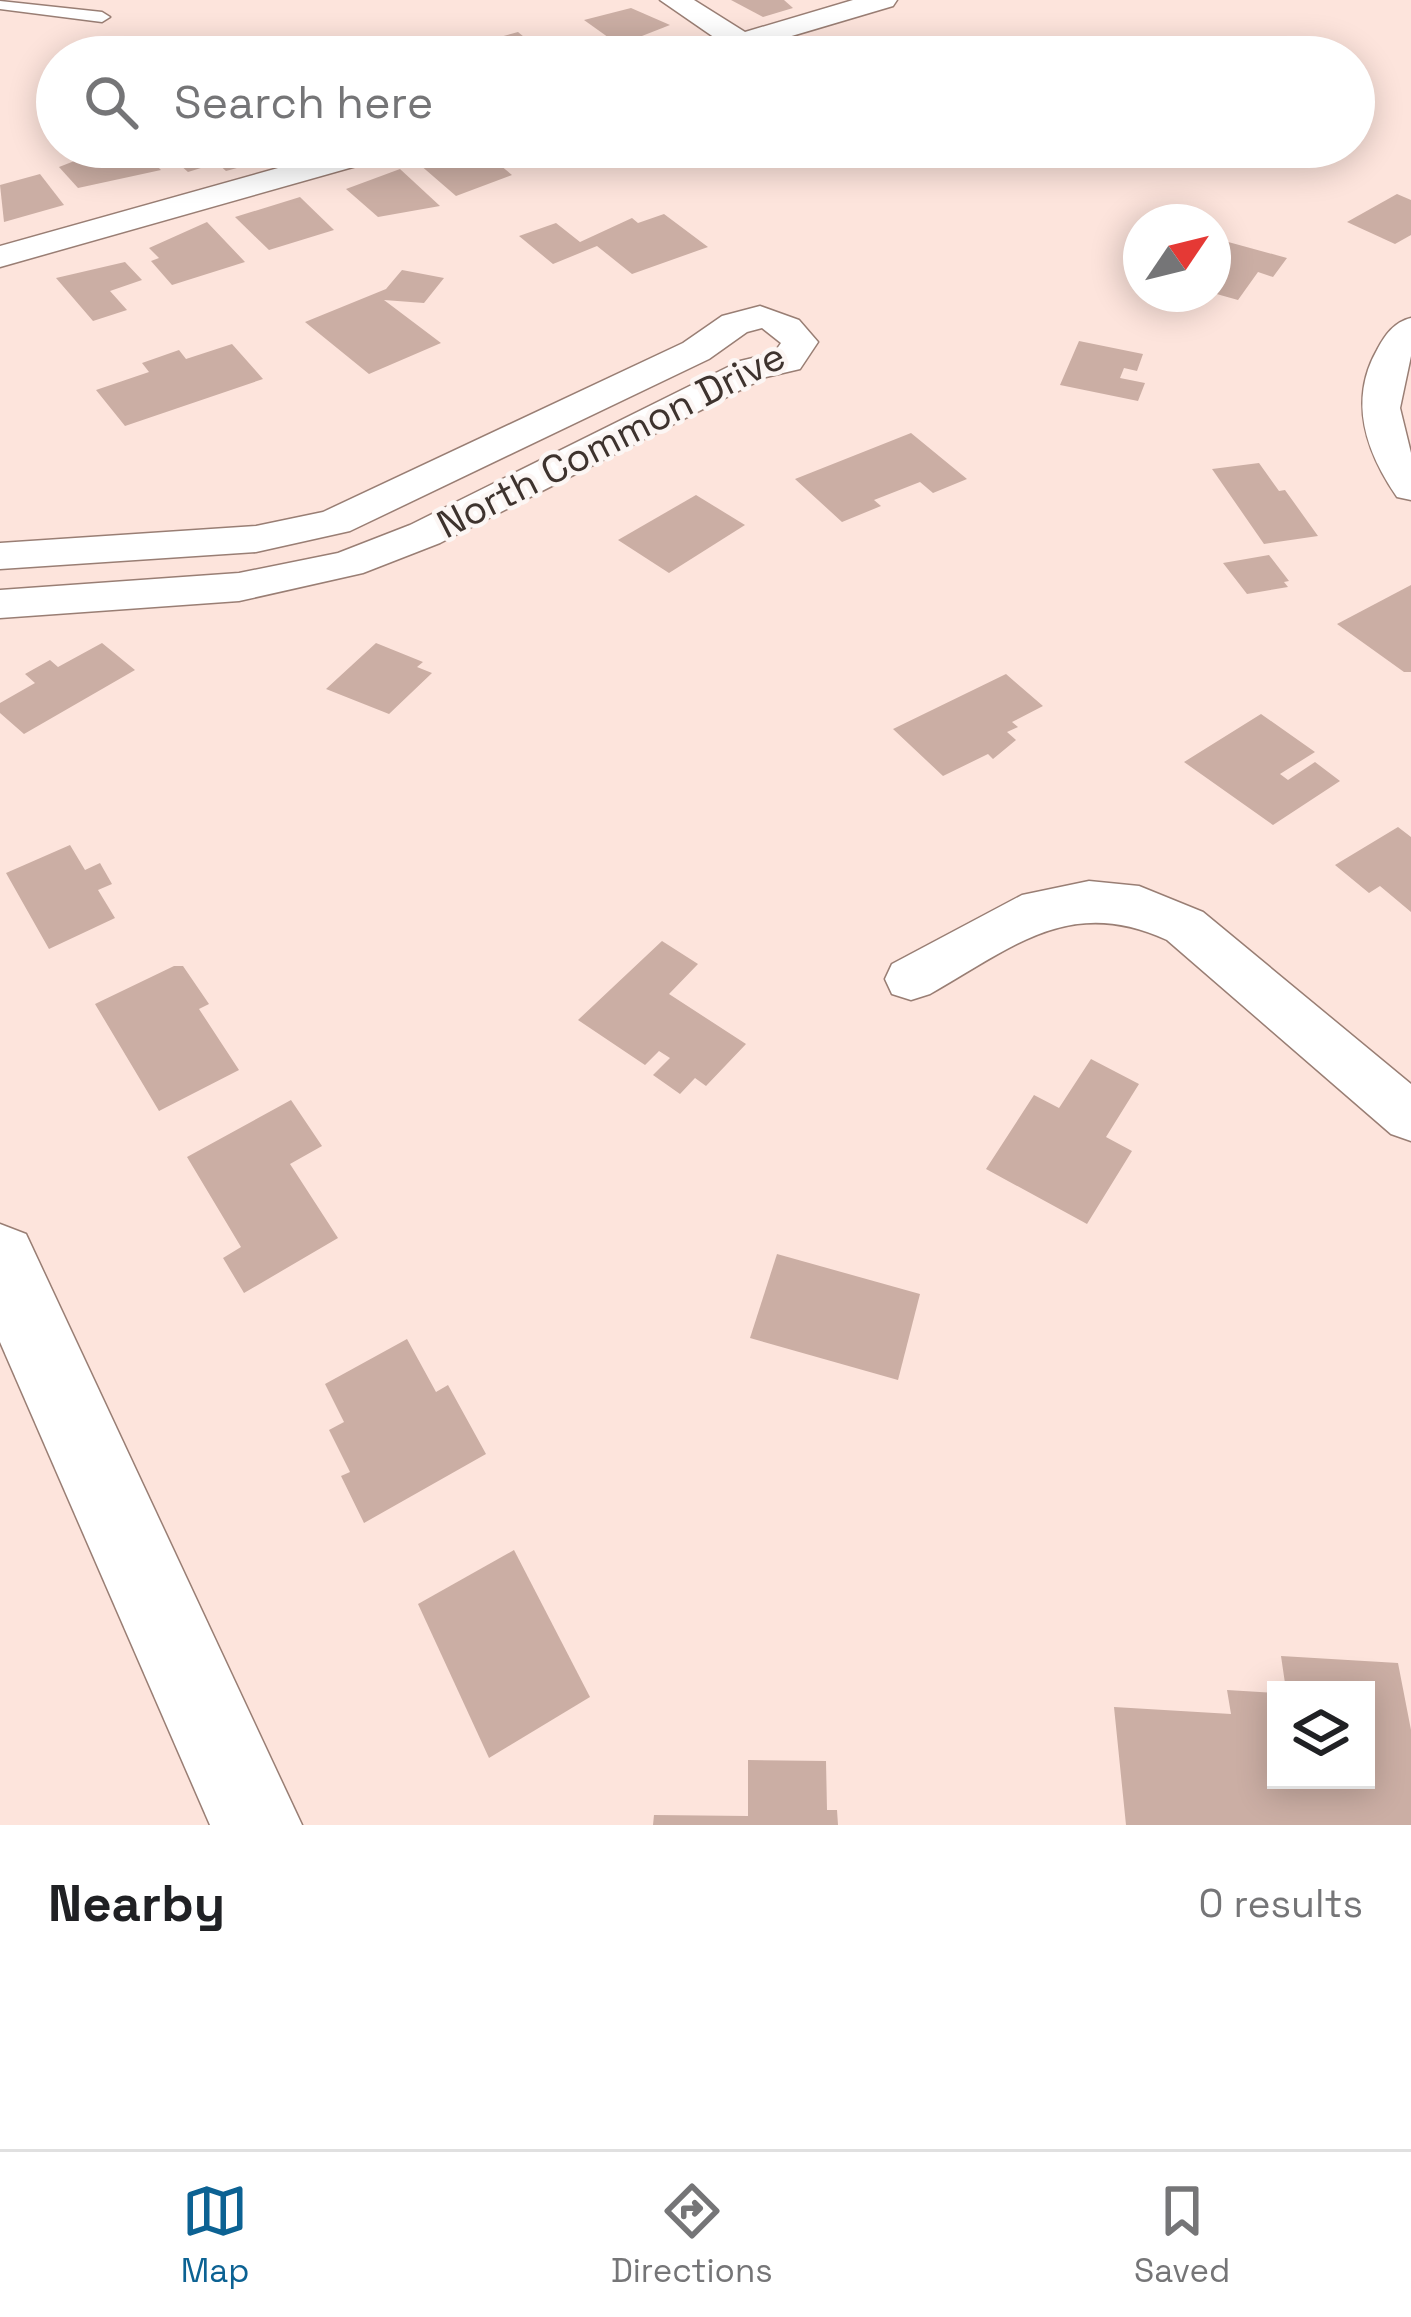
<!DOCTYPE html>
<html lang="en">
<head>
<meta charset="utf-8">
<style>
	:root { --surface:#fff; --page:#f2f2f2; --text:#202124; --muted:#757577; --line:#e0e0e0; --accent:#0c6293 }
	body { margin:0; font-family:"Space Grotesk",sans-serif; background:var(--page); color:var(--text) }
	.controls { position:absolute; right:36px; bottom:36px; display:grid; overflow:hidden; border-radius:0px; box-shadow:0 6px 30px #0003 }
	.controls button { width:108px; height:108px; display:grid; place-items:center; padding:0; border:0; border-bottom:3px solid var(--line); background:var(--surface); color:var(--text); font:60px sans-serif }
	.compass { position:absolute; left:1123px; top:204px; width:108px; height:108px; border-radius:50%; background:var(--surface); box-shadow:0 6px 30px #0003; rotate:55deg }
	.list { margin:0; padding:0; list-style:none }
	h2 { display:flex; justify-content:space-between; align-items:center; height:156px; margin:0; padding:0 48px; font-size:51px }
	h2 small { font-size:39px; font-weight:400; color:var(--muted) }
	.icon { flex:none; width:66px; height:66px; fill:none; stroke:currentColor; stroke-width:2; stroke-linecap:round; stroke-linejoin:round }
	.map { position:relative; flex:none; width:1411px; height:1825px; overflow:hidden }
	.search { position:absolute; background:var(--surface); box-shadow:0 6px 30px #0003; left:36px; right:36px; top:36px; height:132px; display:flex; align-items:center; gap:30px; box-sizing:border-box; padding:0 42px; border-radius:66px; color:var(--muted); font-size:45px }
	.sheet { height:324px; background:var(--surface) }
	nav { display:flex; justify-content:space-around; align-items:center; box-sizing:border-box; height:168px; border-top:3px solid var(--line); background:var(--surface); font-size:33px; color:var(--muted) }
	nav a { display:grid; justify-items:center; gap:6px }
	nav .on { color:var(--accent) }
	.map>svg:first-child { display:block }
	.building { fill:#cbaea4 }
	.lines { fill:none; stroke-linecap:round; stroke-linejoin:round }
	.service-casing { stroke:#997e74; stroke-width:3 }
	.minor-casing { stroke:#997e74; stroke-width:3 }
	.tertiary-casing { stroke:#997e74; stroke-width:3 }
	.service { fill:#fff; fill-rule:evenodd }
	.minor { fill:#fff; fill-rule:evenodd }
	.tertiary { fill:#fff; fill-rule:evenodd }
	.labels { text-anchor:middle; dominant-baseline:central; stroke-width:9; stroke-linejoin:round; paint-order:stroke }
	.far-street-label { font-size:39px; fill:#3e332e; stroke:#fcf6f4 }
</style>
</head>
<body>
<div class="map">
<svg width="1411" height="1825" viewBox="0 0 1411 1825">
	<rect width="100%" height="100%" fill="#fde4dc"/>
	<g class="building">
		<path d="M731,0H784L793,8L763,17Z"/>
		<path d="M631,8L670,25L619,45L584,20Z"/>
		<path d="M518,32L535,46L562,39L579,50L556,57H509L489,40Z"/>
		<path d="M820,42L846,57L761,54L790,45L797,49Z"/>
		<path d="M137,147L161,170L78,188L59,167L100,151Z"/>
		<path d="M180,147H246L262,161L226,171L217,163L188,172L171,157Z"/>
		<path d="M450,147H478L512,175L456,196L419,164L444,157L437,151Z"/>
		<path d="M524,147H606V148L549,166Z"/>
		<path d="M400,169L440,206L378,217L346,189Z"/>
		<path d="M40,174L64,205L4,222L0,185Z"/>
		<path d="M1397,194L1411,200V235L1395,244L1347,222Z"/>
		<path d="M300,197L334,230L269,250L235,217Z"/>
		<path d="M664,214L708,247L632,274L597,246L553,264L519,236L556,223L580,242L632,218L638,223Z"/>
		<path d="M207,222L245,262L172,285L151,261L159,258L149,248Z"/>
		<path d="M1221,240L1287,258L1273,277L1258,272L1238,300L1213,293V251Z"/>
		<path d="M125,262L142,280L110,291L127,310L93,321L56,278Z"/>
		<path d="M402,270L444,278L424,303L384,300L441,343L369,374L305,322L386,289Z"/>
		<path d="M1079,341L1143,354L1137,371L1124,368L1120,378L1145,383L1138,401L1060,385Z"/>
		<path d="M232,344L263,379L125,426L96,390L149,372L142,363L179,350L186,359Z"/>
		<path d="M911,433L967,479L933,493L920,482L874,500L881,506L842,522L795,479Z"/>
		<path d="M1259,463L1279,491L1285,490L1318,536L1264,544L1212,469Z"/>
		<path d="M696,495L745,525L669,573L618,540Z"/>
		<path d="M1269,555L1289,581L1284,582L1288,587L1247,594L1223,563Z"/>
		<path d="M1411,585V672H1404L1337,624Z"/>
		<path d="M102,643L135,670L24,734L0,713V703L35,683L25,674L50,660L58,667Z"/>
		<path d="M376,643L423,662L417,667L432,673L389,714L326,689Z"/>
		<path d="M1006,674L1043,706L1012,722L1018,727L1007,732L1016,740L993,759L988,754L943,776L893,729Z"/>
		<path d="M1261,714L1315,752L1280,774L1288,780L1315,762L1340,781L1273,825L1184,762Z"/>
		<path d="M1398,827L1411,837V912L1380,886L1369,893L1335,865Z"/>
		<path d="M70,845L85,870L100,863L112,884L98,890L115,918L49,949L6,873Z"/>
		<path d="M662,941L698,964L669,994L746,1044L706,1086L695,1078L680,1094L653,1075L670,1058L659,1051L645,1065L578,1020Z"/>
		<path d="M174,966H183L209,1004L199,1009L239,1070L159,1111L95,1004Z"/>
		<path d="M1091,1059L1139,1084L1106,1137L1132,1151L1087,1224L986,1169L1034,1095L1059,1108Z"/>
		<path d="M291,1100L322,1146L290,1164L338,1238L244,1293L223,1258L241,1247L187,1157Z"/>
		<path d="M777,1254L920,1294L898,1380L750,1338Z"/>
		<path d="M407,1339L436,1392L448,1385L486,1454L364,1523L341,1476L350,1472L329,1430L344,1422L325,1384Z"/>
		<path d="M514,1550L590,1697L489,1758L418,1604Z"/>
		<path d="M1281,1656L1398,1663L1411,1730V1825H1126L1114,1707L1231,1714L1227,1690L1276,1693V1780H1366V1690H1286Z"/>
		<path d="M748,1760L826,1761L827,1810H837L838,1825H653L654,1815L748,1816Z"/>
	</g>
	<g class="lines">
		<defs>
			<path id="service" d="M0,1L102,12L110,17L102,22L0,9Z"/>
			<g id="minor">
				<path d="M660,0H694L745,32L853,0H897L893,6L721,57H675L718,40Z"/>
				<path d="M353,147H404L399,154L0,267V246Z"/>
				<path d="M760,306L799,320L818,342L800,369L766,377L440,543L363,573L239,601L0,618V590L239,573L338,553L410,525L740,361L774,353L781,343L762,328L747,332L709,359L350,531L256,552L0,569V543L256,526L323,512L683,343L722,316Z"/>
				<path d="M1411,318V356L1400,408L1411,453V500L1397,497C1366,452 1348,401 1377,350C1385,335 1394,322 1411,318Z"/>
				<path d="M1089,881L1139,886L1203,912L1411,1084V1141L1391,1134L1167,940C1070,895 1013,947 930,994L911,1000L892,994L885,979L892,964L1022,895Z"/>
			</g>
			<path id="tertiary" d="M0,1224L26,1234L302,1825H210L0,1342Z"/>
		</defs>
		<use href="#service" class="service-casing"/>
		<use href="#minor" class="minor-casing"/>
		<use href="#tertiary" class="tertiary-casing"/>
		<use href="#service" class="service"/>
		<use href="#minor" class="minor"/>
		<use href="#tertiary" class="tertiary"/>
	</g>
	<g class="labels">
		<g class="far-street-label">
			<text transform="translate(611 440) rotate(-27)">North Common Drive</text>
		</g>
	</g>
</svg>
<div class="controls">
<button><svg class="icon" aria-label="layers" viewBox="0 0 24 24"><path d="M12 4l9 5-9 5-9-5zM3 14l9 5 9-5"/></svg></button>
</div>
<svg class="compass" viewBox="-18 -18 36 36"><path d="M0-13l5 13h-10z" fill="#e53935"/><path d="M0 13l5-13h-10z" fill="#757577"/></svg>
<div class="search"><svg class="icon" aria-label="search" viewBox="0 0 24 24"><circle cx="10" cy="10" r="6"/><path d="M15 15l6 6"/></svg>Search here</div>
</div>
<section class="sheet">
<h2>Nearby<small>0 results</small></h2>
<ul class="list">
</ul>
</section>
<nav>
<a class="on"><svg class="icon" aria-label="map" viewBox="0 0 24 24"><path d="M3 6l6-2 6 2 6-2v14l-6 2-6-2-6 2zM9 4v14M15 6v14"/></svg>Map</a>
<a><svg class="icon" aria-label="directions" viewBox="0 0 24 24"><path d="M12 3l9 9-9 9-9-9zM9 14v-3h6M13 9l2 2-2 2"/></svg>Directions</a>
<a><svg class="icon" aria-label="saved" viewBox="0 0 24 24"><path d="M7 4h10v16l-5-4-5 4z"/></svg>Saved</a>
</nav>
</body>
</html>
